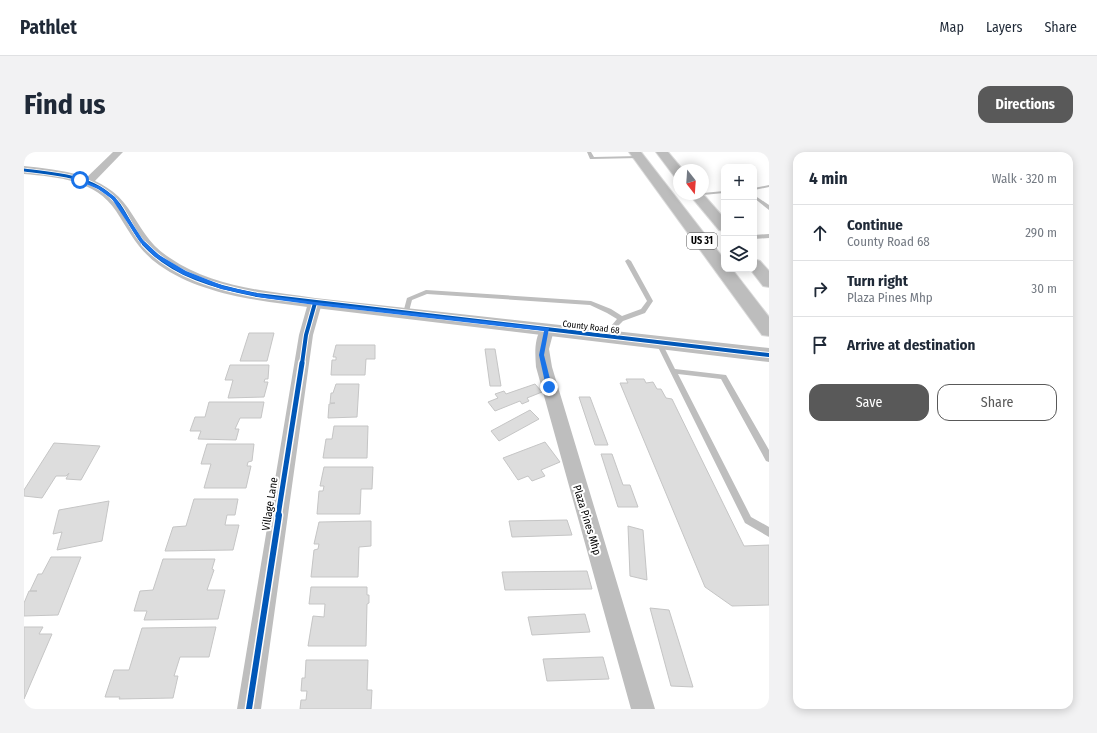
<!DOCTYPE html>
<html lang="en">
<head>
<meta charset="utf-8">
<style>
	:root { --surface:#fff; --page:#f2f2f3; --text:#1f2937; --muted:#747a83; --line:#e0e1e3; --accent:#595959 }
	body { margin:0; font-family:"Fira Sans Condensed",sans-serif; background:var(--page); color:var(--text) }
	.controls { position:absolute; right:12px; top:12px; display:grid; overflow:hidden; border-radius:8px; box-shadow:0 2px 10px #0003 }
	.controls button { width:36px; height:36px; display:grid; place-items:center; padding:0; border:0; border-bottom:1px solid var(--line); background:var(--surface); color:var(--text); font:20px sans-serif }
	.compass { position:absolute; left:649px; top:12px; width:36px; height:36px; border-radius:50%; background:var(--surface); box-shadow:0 2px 10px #0003; rotate:163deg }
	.stop { position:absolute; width:12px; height:12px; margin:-9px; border:3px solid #1a73e8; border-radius:50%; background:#fff }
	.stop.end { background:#1a73e8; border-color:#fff; box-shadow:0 1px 4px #0008 }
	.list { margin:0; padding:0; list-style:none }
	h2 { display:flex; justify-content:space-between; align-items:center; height:52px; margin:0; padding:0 16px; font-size:17px }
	h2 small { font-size:13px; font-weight:400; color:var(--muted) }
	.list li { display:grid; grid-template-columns:26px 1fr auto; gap:12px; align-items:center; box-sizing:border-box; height:56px; padding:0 16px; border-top:1px solid var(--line) }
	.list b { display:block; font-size:15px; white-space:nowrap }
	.list p { margin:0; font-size:13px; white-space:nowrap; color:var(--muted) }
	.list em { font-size:13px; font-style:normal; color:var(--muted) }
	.actions { display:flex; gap:8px; padding:12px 16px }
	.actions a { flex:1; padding:9px 0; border:1px solid var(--accent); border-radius:12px; text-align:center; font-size:14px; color:var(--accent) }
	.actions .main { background:var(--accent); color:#fff }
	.icon { flex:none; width:22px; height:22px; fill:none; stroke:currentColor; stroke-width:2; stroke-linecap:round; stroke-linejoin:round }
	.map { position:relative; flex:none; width:745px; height:557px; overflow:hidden; border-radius:12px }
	header { display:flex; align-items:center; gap:24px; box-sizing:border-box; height:56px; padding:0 20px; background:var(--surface); border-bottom:1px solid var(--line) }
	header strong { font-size:19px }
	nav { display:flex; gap:22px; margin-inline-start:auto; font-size:14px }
	.intro { display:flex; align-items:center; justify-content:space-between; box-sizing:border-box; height:96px; padding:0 24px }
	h1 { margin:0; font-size:28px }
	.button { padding:10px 18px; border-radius:12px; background:var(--accent); color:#fff; font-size:14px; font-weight:700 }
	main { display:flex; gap:24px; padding:0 24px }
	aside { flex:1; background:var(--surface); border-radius:12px; box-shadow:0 2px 10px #0003 }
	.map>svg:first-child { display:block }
	.building { fill:#ddd; stroke:#c5c5c5 }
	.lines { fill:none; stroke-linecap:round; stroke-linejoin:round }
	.primary-casing { stroke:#dbdbdb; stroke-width:2 }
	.service { fill:#bebebe; fill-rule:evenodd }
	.minor { fill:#bebebe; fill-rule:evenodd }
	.tertiary { fill:#bebebe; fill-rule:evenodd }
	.primary { fill:#bdbdbd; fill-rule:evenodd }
	.cycleway-far3-casing { stroke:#fff; stroke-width:4.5 }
	.cycleway-far2-casing { stroke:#fff; stroke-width:6 }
	.cycleway-far1-casing { stroke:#fff; stroke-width:8 }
	.cycleway-casing { stroke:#fff; stroke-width:9 }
	.cycleway-far3 { stroke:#0057b8; stroke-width:3 }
	.cycleway-far2 { stroke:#0057b8; stroke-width:4 }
	.cycleway-far1 { stroke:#0057b8; stroke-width:5 }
	.cycleway { stroke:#0057b8; stroke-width:6 }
	.route { fill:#1a73e8 }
	.labels { text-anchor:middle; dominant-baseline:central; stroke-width:4; stroke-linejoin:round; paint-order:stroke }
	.far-street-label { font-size:9px; fill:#000; stroke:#fff }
	.shield { fill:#fff; stroke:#4c4c4c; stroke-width:1 }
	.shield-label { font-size:10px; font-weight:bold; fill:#000 }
	.street-label { font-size:11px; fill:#000; stroke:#fff }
</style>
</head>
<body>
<header>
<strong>Pathlet</strong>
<nav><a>Map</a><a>Layers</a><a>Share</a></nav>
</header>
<div class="intro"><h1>Find us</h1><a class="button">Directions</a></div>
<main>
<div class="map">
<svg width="745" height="557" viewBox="0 0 745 557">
	<rect width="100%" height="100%" fill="#fff"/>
	<g class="building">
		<path d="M225,181H250L243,209H216Z"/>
		<path d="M312,193H351V207H342L341,223H307L308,208H312V205H309Z"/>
		<path d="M461,197H471L477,234H466Z"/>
		<path d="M206,213H245L244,227H241L240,230H244L240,245L204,246L209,228H201Z"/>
		<path d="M602,227H620L622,231L629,230L633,237H637L642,246L648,247L720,394L745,393V453L708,454L681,435L596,231H604Z"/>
		<path d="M312,232H335L333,265L304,266L305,252L311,251H306L307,241H309Z"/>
		<path d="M511,232L518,240L503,246L505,249L498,252L496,249L471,259L464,250L474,246L471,242L480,239L482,242Z"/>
		<path d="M555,245H566L584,293H571Z"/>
		<path d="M185,250H240L237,266H216L211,277H215L212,288L174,287L177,279H166L171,265H181Z"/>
		<path d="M506,258L515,267L475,289L467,279Z"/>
		<path d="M310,274H344L343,306H299L302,287H308Z"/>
		<path d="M521,290L536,310L517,318L521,324L508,329L504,324L494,328L479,306Z"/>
		<path d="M30,291L76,294L57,328L42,327L45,321L42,324H32L18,346L0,344V338Z"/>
		<path d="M183,292H230L228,309L224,310L223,314H227L222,336H180L187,312H177Z"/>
		<path d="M577,302H588L599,333H606L614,355H594Z"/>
		<path d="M300,315H349L348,337H337L336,362H293L295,339H299L300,334H296Z"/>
		<path d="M170,347H214L211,363H203L201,373H215L209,398L141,399L149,375L162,374Z"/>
		<path d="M85,349L78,389L33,398L38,380L29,382L35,358Z"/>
		<path d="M543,368L548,383L488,385L485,369Z"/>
		<path d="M347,369V394L335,395L334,425H287L290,398L294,397L295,392H290L295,370Z"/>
		<path d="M604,374L619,378L623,428L606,424Z"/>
		<path d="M27,405H57L34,463L0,464V451L5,439H13H6L14,422H18Z"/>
		<path d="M139,407H191L188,417L190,418L183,438H201L194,467L120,468L123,459H110L116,439L129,438Z"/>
		<path d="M563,419L568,437L481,438L478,420Z"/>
		<path d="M287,435H343V443H345V451L343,452L342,494H284L289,464L300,465L301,452H285Z"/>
		<path d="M626,456L645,458L669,535L647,534Z"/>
		<path d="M561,462L566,480L508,483L504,465Z"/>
		<path d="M0,475H19L15,482H28L0,547Z"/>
		<path d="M192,475L185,505H156L150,524H154L149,546L95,547L96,545H81L90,518H105L118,476Z"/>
		<path d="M579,505L585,527L523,529L519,507Z"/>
		<path d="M282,508H344L343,538H348L347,557H276L277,548H282L283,539H277L278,526H281Z"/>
	</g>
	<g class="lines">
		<defs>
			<g id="primary">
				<path d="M605,0H617L700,107V117H708L745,165V184L738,183Z"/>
				<path d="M632,0H644L659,18H655V25L650,24Z"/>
				<path d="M665,42H679L700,66V79L695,78Z"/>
				<path d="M730,107L736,109L745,119V135L739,134L726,117H730Z"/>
			</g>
		</defs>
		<use href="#primary" class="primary-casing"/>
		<g class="service">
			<path d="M563,0H567L570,5L615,4L617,5L615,6L568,7H566Z"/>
			<path d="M745,33V35L730,38V36Z"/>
			<path d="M700,39V41L679,43L677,42H679V41Z"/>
			<path d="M730,43L745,53V58L730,46Z"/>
			<path d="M745,82V86L730,87V83Z"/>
			<path d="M604,107L607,109L629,149L621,161L599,169L594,174L595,185L592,187L589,185L588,173L593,167L583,161L566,153L403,142L388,148L384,163H380L379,161L383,146L402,138L567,149L587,157L598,164L617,157L623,149L601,109Z"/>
			<path d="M633,189H637L651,217L702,223L745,298V310L742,309L697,227L654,222L727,365L745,375V385L721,371L632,191Z"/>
		</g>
		<g class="minor">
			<path d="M89,0H99L67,33H59L58,31L59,29Z"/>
			<path d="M291,147L296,148L298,151L289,183L237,557H213L275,183L284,151L286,148Z"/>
			<path d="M523,173L528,175L530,178L525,197L528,215L631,557H607L512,215C511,201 510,187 518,175Z"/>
		</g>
		<path class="tertiary" d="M0,14C37,18 81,22 104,56C117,75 125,93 146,106C188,135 242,139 291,146L745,196V210L291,156C238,149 179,144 135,113C114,98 105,79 92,59C72,28 33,25 0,22Z"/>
		<use href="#primary" class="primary"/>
		<defs>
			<path id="cycleway-far3" d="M0,18C34,22 74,24 96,54C105,67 110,82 121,93"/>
			<g id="cycleway-far2">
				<path d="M120,92C150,124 192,135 233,143L745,203"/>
				<path d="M278,212L282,183L291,151"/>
			</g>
			<path id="cycleway-far1" d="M254,364L278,211"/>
			<path id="cycleway" d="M225,557L255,363"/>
		</defs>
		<use href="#cycleway-far3" class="cycleway-far3-casing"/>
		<use href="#cycleway-far2" class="cycleway-far2-casing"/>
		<use href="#cycleway-far1" class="cycleway-far1-casing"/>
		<use href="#cycleway" class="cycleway-casing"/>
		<use href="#cycleway-far3" class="cycleway-far3"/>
		<use href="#cycleway-far2" class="cycleway-far2"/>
		<use href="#cycleway-far1" class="cycleway-far1"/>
		<use href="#cycleway" class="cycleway"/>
	</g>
	<path class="route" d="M55,27L77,35L91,45L119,88L135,103L162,119L200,134L240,143L291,150L525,176L520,203L528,235L525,237L522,235L515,203L520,179L291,153L240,146L197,137L158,122L131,105L116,90L88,47L74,37L55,29Z"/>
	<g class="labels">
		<g class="far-street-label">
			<text transform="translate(567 175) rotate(7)">County Road 68</text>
		</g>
		<rect class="shield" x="663" y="81" width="30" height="16" rx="3"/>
		<g class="shield-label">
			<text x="678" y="89">US 31</text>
		</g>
		<g class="street-label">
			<text transform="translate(246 352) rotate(-81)">Village Lane</text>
			<text transform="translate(563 368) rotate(73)">Plaza Pines Mhp</text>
		</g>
	</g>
</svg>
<div class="controls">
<button>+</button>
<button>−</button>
<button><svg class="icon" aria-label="layers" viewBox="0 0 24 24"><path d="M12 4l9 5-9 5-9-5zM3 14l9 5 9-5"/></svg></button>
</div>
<svg class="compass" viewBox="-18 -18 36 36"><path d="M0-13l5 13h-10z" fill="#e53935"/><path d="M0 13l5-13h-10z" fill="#747a83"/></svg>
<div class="stop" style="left:56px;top:28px"></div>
<div class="stop end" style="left:525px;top:235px"></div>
</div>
<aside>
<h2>4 min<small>Walk · 320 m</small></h2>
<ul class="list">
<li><svg class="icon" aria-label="ahead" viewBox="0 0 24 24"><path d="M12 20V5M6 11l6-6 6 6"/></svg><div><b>Continue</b><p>County Road 68</p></div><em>290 m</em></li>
<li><svg class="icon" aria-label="right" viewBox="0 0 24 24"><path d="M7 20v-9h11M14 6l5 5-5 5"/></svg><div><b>Turn right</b><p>Plaza Pines Mhp</p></div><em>30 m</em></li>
<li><svg class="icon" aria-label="arrive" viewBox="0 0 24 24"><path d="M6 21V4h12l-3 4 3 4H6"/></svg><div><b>Arrive at destination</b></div></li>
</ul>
<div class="actions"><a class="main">Save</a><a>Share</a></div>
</aside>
</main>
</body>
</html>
